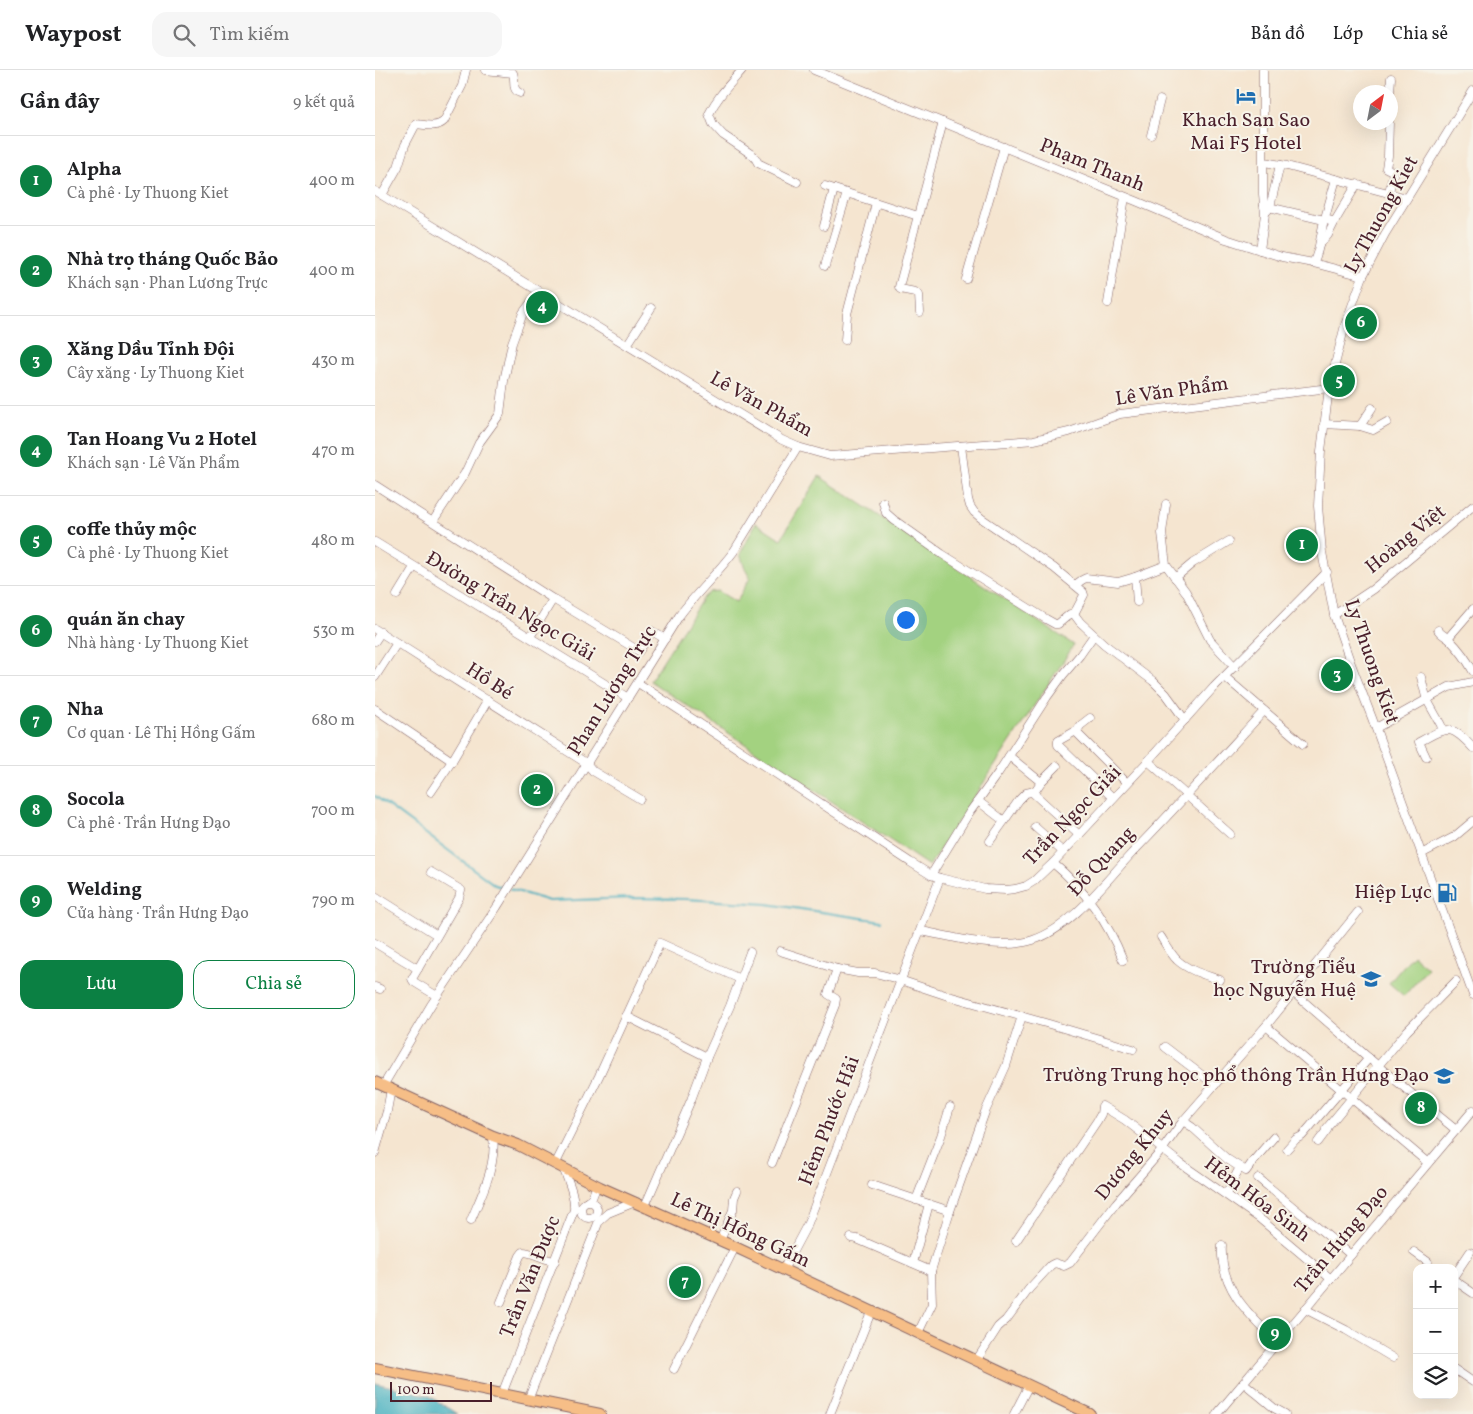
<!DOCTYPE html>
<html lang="vi">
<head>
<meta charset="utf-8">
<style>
	:root { --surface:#fff; --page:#f6f6f6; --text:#202124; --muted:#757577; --line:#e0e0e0; --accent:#0b8043 }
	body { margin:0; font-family:Vollkorn,serif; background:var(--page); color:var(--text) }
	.controls { position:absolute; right:15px; bottom:15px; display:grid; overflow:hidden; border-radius:10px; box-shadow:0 5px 20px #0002 }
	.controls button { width:45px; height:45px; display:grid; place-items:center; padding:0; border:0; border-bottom:1px solid var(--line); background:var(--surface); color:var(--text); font:25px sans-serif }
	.compass { position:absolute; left:978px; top:15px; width:45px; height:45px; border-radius:50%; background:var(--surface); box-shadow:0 5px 20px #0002; rotate:32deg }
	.scale { position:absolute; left:15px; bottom:12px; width:102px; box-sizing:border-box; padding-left:5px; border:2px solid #4a1f2b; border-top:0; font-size:14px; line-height:18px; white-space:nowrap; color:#4a1f2b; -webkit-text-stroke:4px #f7f3e8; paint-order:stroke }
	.you { position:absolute; left:530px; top:549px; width:18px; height:18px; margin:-12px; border:4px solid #fff; border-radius:50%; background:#1a73e8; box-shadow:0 0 0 8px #1a73e833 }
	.badge { display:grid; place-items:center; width:32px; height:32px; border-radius:50%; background:var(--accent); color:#fff; font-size:16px; font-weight:700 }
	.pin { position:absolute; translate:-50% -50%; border:2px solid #fff; box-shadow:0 1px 5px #0006 }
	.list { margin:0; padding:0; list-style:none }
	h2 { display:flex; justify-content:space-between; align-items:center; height:65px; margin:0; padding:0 20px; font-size:21px }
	h2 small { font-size:16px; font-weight:400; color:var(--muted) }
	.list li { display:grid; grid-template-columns:32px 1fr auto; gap:15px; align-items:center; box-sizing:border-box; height:90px; padding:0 20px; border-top:1px solid var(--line) }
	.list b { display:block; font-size:19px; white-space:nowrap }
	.list p { margin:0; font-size:16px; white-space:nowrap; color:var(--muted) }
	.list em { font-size:16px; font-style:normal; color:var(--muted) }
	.actions { display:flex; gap:10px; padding:15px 20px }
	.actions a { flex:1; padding:11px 0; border:1px solid var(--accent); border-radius:15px; text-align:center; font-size:18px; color:var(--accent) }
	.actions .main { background:var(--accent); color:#fff }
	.icon { flex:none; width:28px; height:28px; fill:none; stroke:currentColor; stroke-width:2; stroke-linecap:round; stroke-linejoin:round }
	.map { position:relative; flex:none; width:1098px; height:1344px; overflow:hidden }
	header { display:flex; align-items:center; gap:30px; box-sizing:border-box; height:70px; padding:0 25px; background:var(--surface); border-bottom:1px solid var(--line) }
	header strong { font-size:24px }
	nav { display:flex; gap:28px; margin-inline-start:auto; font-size:18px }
	.search { width:350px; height:45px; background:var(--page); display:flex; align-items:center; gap:12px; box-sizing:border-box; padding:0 18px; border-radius:15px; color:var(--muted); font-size:19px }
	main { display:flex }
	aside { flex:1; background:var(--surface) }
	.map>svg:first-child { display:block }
	.green { fill:#a3d280; stroke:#767856 }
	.water { fill:#41aebf; stroke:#466675 }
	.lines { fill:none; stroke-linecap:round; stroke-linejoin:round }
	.stream { stroke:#41aebf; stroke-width:2 }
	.minor-casing { stroke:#866465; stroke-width:9 }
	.major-casing { stroke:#866465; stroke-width:12 }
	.minor { stroke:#fff; stroke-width:8 }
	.major { stroke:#f6be87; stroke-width:10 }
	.labels { text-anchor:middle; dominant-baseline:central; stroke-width:4; stroke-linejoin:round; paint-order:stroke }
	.poi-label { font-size:20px; fill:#4a1f2b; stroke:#f7f3e8; text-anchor:end }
	.street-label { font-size:20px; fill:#4a1f2b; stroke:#f7f3e8 }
</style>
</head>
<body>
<header>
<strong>Waypost</strong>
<div class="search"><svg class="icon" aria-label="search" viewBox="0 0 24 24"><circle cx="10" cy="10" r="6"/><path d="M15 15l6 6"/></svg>Tìm kiếm</div>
<nav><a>Bản đồ</a><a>Lớp</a><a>Chia sẻ</a></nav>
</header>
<main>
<aside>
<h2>Gần đây<small>9 kết quả</small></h2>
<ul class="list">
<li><span class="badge">1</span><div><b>Alpha</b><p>Cà phê · Ly Thuong Kiet</p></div><em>400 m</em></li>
<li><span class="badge">2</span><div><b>Nhà trọ tháng Quốc Bảo</b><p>Khách sạn · Phan Lương Trực</p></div><em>400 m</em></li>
<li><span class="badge">3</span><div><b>Xăng Dầu Tỉnh Đội</b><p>Cây xăng · Ly Thuong Kiet</p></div><em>430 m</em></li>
<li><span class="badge">4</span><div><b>Tan Hoang Vu 2 Hotel</b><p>Khách sạn · Lê Văn Phẩm</p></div><em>470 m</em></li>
<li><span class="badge">5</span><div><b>coffe thủy mộc</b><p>Cà phê · Ly Thuong Kiet</p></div><em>480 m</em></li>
<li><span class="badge">6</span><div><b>quán ăn chay</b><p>Nhà hàng · Ly Thuong Kiet</p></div><em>530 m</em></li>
<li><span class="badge">7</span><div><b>Nha</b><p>Cơ quan · Lê Thị Hồng Gấm</p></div><em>680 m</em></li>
<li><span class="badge">8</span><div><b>Socola</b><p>Cà phê · Trần Hưng Đạo</p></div><em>700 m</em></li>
<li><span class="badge">9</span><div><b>Welding</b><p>Cửa hàng · Trần Hưng Đạo</p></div><em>790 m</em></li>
</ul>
<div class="actions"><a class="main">Lưu</a><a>Chia sẻ</a></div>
</aside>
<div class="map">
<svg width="1098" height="1344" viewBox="0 0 1098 1344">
	<rect width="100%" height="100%" fill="#f7f3e8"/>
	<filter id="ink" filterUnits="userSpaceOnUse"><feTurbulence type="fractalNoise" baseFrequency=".02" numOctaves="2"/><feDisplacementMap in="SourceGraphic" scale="10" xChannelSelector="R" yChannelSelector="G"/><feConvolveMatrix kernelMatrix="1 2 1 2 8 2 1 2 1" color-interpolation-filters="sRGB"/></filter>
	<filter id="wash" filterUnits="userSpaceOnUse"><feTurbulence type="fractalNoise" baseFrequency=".0096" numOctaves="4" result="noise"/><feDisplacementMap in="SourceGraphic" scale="20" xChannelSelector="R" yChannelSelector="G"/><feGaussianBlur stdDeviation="1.12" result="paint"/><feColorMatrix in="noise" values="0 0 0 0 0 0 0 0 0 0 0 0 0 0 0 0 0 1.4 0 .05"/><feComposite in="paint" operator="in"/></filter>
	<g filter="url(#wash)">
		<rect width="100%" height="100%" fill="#f5e5d0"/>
		<g class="green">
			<path d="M444,406L699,575L554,796L275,611L328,528L335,522L343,521L361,532L375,508L370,499L365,484L381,453L406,469Z"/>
			<path d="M1038,885L1053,898L1029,926L1014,913Z"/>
		</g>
		<path class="water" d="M0,1313L53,1325L82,1344H0Z"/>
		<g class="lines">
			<g class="stream">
				<path d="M0,726L120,815L131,818"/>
				<path d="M135,819L174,831L259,828L311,829L392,834L507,851"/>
			</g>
		</g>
	</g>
	<g filter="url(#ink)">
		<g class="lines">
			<defs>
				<g id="minor">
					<path d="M110,0L138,3C141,10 136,20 145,23"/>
					<path d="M367,0C355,14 342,27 334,44L338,54L348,65L379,86L383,93L422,112"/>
					<path d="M439,0L761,131L851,169L907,187L938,193L988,206"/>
					<path d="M1098,21L1010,164L988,206L970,255L954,318L946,381L943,436L947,482L959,545L976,594L997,648L1098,925"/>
					<path d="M1015,22L1016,8"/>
					<path d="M1014,52L1013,86L1011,98L1017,101L1018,105L1014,122"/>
					<path d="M776,65L785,30"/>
					<path d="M889,92L912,96L1032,128"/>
					<path d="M961,109L950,148L955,151H960L982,114"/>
					<path d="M450,116L543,146"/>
					<path d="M0,121L407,370L423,377L455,386L659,370L694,362L745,344L954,318"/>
					<path d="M7,125L23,97L30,75L41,54C50,55 62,58 69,51L87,16L91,0"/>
					<path d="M889,136L949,150"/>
					<path d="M892,141L895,137L905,95"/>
					<path d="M449,156L459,119"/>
					<path d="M945,174L953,165L960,151"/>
					<path d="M885,180L890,144L888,124V0"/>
					<path d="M938,193C946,179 945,162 950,148"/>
					<path d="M450,196L472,123"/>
					<path d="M591,209L629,77"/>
					<path d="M733,233L750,127"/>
					<path d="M545,242L544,225L540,222L525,219L524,217L568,52"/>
					<path d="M470,270L472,244L501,133"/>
					<path d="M252,275L276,238"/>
					<path d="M949,354L985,356L997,338"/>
					<path d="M985,356L998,360L1012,352"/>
					<path d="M0,415L178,529L264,581L277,561L290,569"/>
					<path d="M508,432L511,443L519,450L567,484L671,549L680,554H683L695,544H699L709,525L708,522L679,498L606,448L599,442L595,436L593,429L586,376"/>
					<path d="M791,434L787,463L791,495L811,522L835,570L860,597"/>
					<path d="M58,451L90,403L104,373L125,344L129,311L137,273L148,243L164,222"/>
					<path d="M0,472L253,628"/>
					<path d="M760,507L762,532"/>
					<path d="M800,508L818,493L854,471"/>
					<path d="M700,515L707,510L711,508L743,512L760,507L791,495"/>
					<path d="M22,525L39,497"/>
					<path d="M699,544L705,552L729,574L778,611L791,624L810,650"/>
					<path d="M959,545L998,519L1098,436"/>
					<path d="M0,559L211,693L218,701L265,729"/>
					<path d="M1063,560C1066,565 1071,566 1075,570C1084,579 1092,590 1098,601"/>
					<path d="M155,567L178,529"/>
					<path d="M1073,568L1098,539"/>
					<path d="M0,571L6,562"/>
					<path d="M0,607L22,573"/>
					<path d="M850,607L928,674"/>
					<path d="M1046,607L1051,627L1054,629"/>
					<path d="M263,613L535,792L556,805L565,808L610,819L631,820L640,819L651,816L659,811L678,793L773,691L839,617L952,502"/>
					<path d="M1052,630L1066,655L1067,660"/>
					<path d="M0,639L77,691"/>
					<path d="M1001,658L1074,617L1098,612"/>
					<path d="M701,662L706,655L715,648"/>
					<path d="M634,686L666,712L682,696"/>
					<path d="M1051,687L1044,672C1072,657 1075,653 1098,678"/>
					<path d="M773,691L855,764"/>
					<path d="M56,722L77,691L113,630"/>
					<path d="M657,722L704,765"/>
					<path d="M738,728L683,675V671L699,662H701L752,713"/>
					<path d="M603,731L629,751"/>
					<path d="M660,757L688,782"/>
					<path d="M615,771L644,730L651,723L660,721L666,712"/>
					<path d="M1046,784L1079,767L1098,751"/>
					<path d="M678,793C709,819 733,852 748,890"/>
					<path d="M56,802L86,820L84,828L37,909L39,912L62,926"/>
					<path d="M556,805L594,743L623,703L672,627L688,605L705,585L719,565"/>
					<path d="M0,826L62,865"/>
					<path d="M546,861C580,867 625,881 658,870C696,858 730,812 757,783C802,737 845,689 889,641"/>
					<path d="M786,867C791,875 796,884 802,890C814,901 831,905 845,910"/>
					<path d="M0,873L43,899"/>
					<path d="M405,881L462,899L483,903H500L519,908L570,925L674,954L758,979"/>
					<path d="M0,917L5,919"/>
					<path d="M919,923L1003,996L1081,1060"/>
					<path d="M251,946L332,987"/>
					<path d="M891,956L1053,1093"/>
					<path d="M790,977L840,1015"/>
					<path d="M8,1016L56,935L122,837L304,546C321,523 342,504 359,481L423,377"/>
					<path d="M808,1051L817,1057L852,1089L871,1101L879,1090L899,1067"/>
					<path d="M951,1059L1032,961L1081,911"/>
					<path d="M943,1072L952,1060"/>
					<path d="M912,1079L921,1069L927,1066L994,988"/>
					<path d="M0,1083L12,1041L16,1019"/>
					<path d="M397,1093L460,935L461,929L453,924L462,899"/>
					<path d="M180,1095L224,1006L285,873L365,909"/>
					<path d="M883,1108L976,1185"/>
					<path d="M497,1115L575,1141"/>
					<path d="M851,1124L865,1097"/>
					<path d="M541,1130L566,1066L575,1037"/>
					<circle cx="214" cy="1140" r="8"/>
					<path d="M212,1132L217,1128L222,1115"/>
					<path d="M270,1136L316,1030L332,987L355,936L375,882"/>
					<path d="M96,1150C107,1124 122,1095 118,1066"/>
					<path d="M476,1168L482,1169L556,1201"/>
					<path d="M345,1171L358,1140L359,1128L362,1121"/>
					<path d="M641,1171L722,1051L726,1044L727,1036L750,1050L805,1093L884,1148L956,1209"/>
					<path d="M847,1175C844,1217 874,1245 902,1272"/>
					<path d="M1039,1182L1053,1192"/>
					<path d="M538,1193L554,1134"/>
					<path d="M408,1200L433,1153L565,808"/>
					<path d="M1079,1206L1095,1182"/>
					<path d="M1079,1210L1098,1223"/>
					<path d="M126,1232L145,1186L148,1182C158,1182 169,1190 180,1191"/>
					<path d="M930,1239L971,1260L1018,1288"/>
					<path d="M543,1263L557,1234L556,1201L574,1144L610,1042L631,996L647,946"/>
					<path d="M601,1291L623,1257L631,1250L654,1219L676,1195L680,1193L689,1196L695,1193L741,1133L787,1080L808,1051L891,956L983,842"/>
					<path d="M299,1299L360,1177"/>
					<path d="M1079,1299L1098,1312"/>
					<path d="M869,1313L899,1338L910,1344"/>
					<path d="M127,1324L199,1140C200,1126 194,1113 189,1100"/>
					<path d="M153,1330L224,1151L233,1143L260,1132"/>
					<path d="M455,1344L496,1242"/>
					<path d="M639,1344L654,1315"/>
					<path d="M842,1344L1098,1040"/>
				</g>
				<g id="major">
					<path d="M0,1012L118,1066L143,1075L225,1117L360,1177L715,1344"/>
					<path d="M0,1298L225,1344"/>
				</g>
			</defs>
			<use href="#minor" class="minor-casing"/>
			<use href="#major" class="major-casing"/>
			<use href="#minor" class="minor"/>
			<use href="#major" class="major"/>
		</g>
	</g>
	<defs>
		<symbol id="hotel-bare" viewBox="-9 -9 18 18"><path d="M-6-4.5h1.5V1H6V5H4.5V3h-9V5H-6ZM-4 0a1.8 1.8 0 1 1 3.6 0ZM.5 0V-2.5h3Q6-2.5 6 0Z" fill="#1f6fb2" stroke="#f7f3e8" stroke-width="2.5" paint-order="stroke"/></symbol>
		<symbol id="fuel-bare" viewBox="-9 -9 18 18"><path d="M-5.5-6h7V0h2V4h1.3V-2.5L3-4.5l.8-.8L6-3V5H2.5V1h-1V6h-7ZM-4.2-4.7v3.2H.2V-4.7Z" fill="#1f6fb2" stroke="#f7f3e8" stroke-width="2.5" paint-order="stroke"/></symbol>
		<symbol id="school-bare" viewBox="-9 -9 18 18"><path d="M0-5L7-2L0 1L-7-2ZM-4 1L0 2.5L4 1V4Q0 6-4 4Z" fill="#1f6fb2" stroke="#f7f3e8" stroke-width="2.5" paint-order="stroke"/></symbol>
	</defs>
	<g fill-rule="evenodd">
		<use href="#hotel-bare" x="857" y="12" width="28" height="28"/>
		<use href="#fuel-bare" x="1058" y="809" width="28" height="28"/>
		<use href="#school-bare" x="982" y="895" width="28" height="28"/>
		<use href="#school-bare" x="1055" y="992" width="28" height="28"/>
	</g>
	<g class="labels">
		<g class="poi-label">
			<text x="871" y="51" text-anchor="middle">Khach San Sao<tspan x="871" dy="23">Mai F5 Hotel</tspan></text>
			<text x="1057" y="823">Hiệp Lực</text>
			<text x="981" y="898">Trường Tiểu<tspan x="981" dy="23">học Nguyễn Huệ</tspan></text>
			<text x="1054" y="1006">Trường Trung học phổ thông Trần Hưng Đạo</text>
		</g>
		<g class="street-label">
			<text transform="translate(717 96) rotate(22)">Phạm Thanh</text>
			<text transform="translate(1007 145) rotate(-61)">Ly Thuong Kiet</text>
			<text transform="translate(797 322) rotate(-8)">Lê Văn Phẩm</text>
			<text transform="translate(386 335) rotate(29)">Lê Văn Phẩm</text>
			<text transform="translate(1031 470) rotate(-39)">Hoàng Việt</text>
			<text transform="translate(135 537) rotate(31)">Đường Trần Ngọc Giải</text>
			<text transform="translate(996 592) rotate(71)">Ly Thuong Kiet</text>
			<text transform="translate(114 612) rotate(33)">Hồ Bé</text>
			<text transform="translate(238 621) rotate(-58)">Phan Lương Trực</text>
			<text transform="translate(698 746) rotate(-46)">Trần Ngọc Giải</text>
			<text transform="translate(727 792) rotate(-47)">Đỗ Quang</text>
			<text transform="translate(455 1051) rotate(-69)">Hẻm Phước Hải</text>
			<text transform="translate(760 1085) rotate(-51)">Dương Khuy</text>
			<text transform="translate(882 1130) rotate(37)">Hẻm Hóa Sinh</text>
			<text transform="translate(365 1161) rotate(25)">Lê Thị Hồng Gấm</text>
			<text transform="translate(967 1170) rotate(-50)">Trần Hưng Đạo</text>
			<text transform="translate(156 1207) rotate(-68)">Trần Văn Được</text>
		</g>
	</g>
</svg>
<div class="controls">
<button>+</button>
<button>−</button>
<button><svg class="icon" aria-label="layers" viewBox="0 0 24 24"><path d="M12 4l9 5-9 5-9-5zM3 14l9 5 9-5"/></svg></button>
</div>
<svg class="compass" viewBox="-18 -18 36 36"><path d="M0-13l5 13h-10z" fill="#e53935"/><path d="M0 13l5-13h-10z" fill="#757577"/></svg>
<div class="scale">100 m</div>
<div class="you"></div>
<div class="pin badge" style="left:927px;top:475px">1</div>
<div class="pin badge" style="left:162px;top:720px">2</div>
<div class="pin badge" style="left:962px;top:605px">3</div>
<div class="pin badge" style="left:167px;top:237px">4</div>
<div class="pin badge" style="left:964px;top:311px">5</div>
<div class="pin badge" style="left:986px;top:253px">6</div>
<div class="pin badge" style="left:310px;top:1212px">7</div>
<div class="pin badge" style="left:1046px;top:1038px">8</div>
<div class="pin badge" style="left:900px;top:1264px">9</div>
</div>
</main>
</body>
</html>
